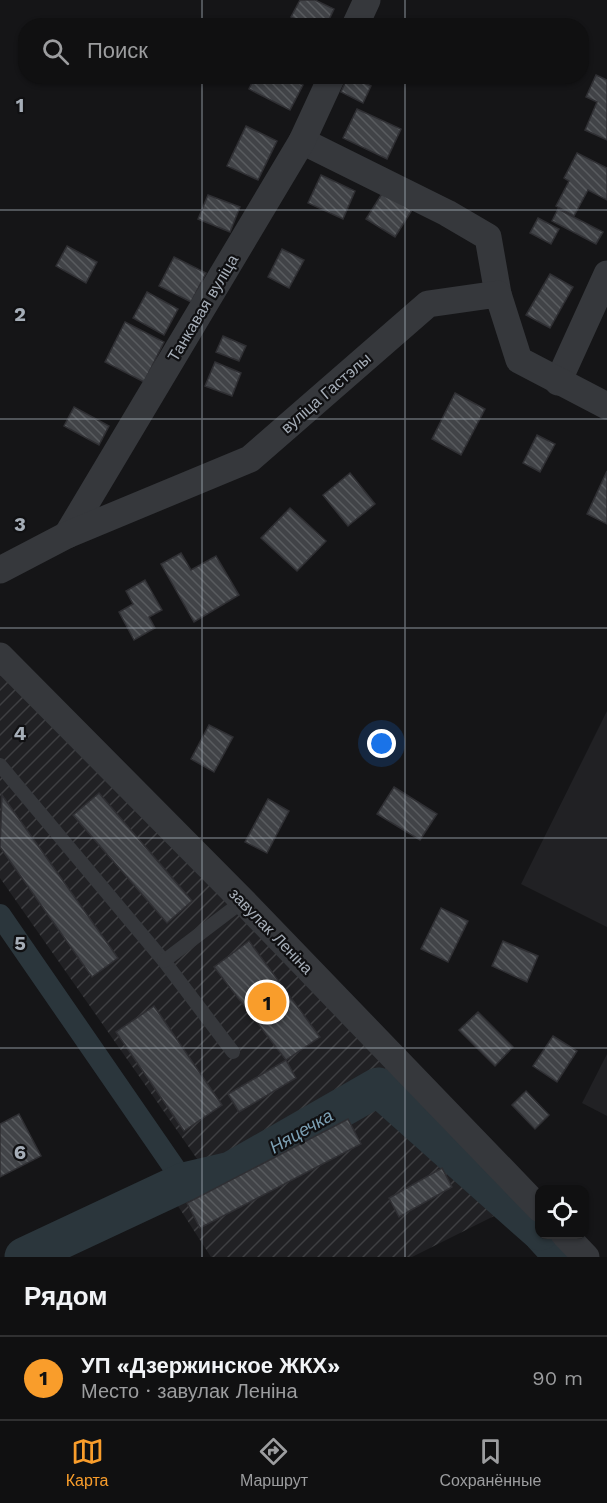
<!DOCTYPE html>
<html lang="ru">
<head>
<meta charset="utf-8">
<style>
	:root { --surface:#101011; --page:#19191a; --text:#f1f3f6; --muted:#9c9d9f; --line:#303031; --accent:#f99d2b }
	body { margin:0; font-family:"Work Sans",sans-serif; background:var(--page); color:var(--text) }
	.controls { position:absolute; right:18px; bottom:18px; display:grid; overflow:hidden; border-radius:12px; box-shadow:0 2px 4px #0004 }
	.controls button { width:54px; height:54px; display:grid; place-items:center; padding:0; border:0; border-bottom:2px solid var(--line); background:var(--surface); color:var(--text); font:30px sans-serif }
	.you { position:absolute; left:382px; top:744px; width:21px; height:21px; margin:-15px; border:4px solid #fff; border-radius:50%; background:#1a73e8; box-shadow:0 0 0 9px #1a73e833 }
	.badge { display:grid; place-items:center; width:39px; height:39px; border-radius:50%; background:var(--accent); color:#111; font-size:20px; font-weight:700 }
	.pin { position:absolute; translate:-50% -50%; border:3px solid #fff; box-shadow:0 2px 6px #0006 }
	.list { margin:0; padding:0; list-style:none }
	h2 { display:flex; justify-content:space-between; align-items:center; height:78px; margin:0; padding:0 24px; font-size:26px }
	h2 small { font-size:20px; font-weight:400; color:var(--muted) }
	.list li { display:grid; grid-template-columns:39px 1fr auto; gap:18px; align-items:center; box-sizing:border-box; height:84px; padding:0 24px; border-top:2px solid var(--line) }
	.list b { display:block; font-size:22px; white-space:nowrap }
	.list p { margin:0; font-size:20px; white-space:nowrap; color:var(--muted) }
	.list em { font-size:20px; font-style:normal; color:var(--muted) }
	.icon { flex:none; width:33px; height:33px; fill:none; stroke:currentColor; stroke-width:2; stroke-linecap:round; stroke-linejoin:round }
	.map { position:relative; flex:none; width:607px; height:1257px; overflow:hidden }
	.search { position:absolute; background:var(--surface); box-shadow:0 2px 4px #0004; left:18px; right:18px; top:18px; height:66px; display:flex; align-items:center; gap:15px; box-sizing:border-box; padding:0 21px; border-radius:24px; color:var(--muted); font-size:22px }
	.sheet { height:162px; background:var(--surface) }
	nav { display:flex; justify-content:space-around; align-items:center; box-sizing:border-box; height:84px; border-top:2px solid var(--line); background:var(--surface); font-size:16px; color:var(--muted) }
	nav a { display:grid; justify-items:center; gap:3px }
	nav .on { color:var(--accent) }
	.map>svg:first-child { display:block }
	.built { fill:#212124 }
	.industrial { fill:url(#industrial-furrows) }
	.lines { fill:none; stroke-linecap:round; stroke-linejoin:round }
	.canal { stroke:#2b363c; stroke-width:22 }
	.river { stroke:#2b363c; stroke-width:39 }
	.building { fill:url(#building-back-hatch); stroke:#2f2f33; stroke-width:1.5 }
	.lane { stroke:#36383c; stroke-width:14 }
	.street { stroke:#36383c; stroke-width:27 }
	.grid { fill:none; stroke:#a6aeb8; stroke-width:1.5; stroke-opacity:0.55 }
	.labels { text-anchor:middle; dominant-baseline:central; stroke-width:4.5; stroke-linejoin:round; paint-order:stroke }
	.street-label { font-size:16px; fill:#a6aeb8; stroke:#101012 }
	.water-label { font-size:18px; font-style:italic; fill:#7ca0b4; stroke:#101012 }
	.grid-label { font-size:20px; text-anchor:middle; font-weight:bold; fill:#a6aeb8; stroke:#101012; stroke-width:4.5; stroke-linejoin:round; paint-order:stroke }
</style>
</head>
<body>
<div class="map">
<svg width="607" height="1257" viewBox="0 0 607 1257">
	<defs>
		<pattern id="industrial-furrows" width="10" height="10" patternUnits="userSpaceOnUse" patternTransform="scale(1.5)"><rect width="10" height="10" fill="#212124"/><path d="M-1 1l2-2M0 10L10 0M9 11l2-2" fill="none" stroke="#3e3f42"/></pattern>
		<pattern id="building-back-hatch" width="6" height="6" patternUnits="userSpaceOnUse" patternTransform="scale(1.5)"><rect width="6" height="6" fill="#414347"/><path d="M-1 5l2 2M0 0l6 6M5-1l2 2" fill="none" stroke="#595c5f"/></pattern>
	</defs>
	<rect width="100%" height="100%" fill="#151517"/>
	<g class="built">
		<path d="M607,711V927L521,884Z"/>
		<path d="M607,1054V1116L582,1103Z"/>
	</g>
	<path class="industrial" d="M0,669L351,1028L510,1208L412,1257H211L176,1203L202,1166L0,878Z"/>
	<g class="lines">
		<path class="canal" d="M0,915L184,1182"/>
		<g class="river">
			<path d="M543,1234L564,1257"/>
			<path d="M24,1257L184,1182L231,1171L378,1087L540,1231"/>
		</g>
	</g>
	<g class="building">
		<path d="M300,0H315L334,9L326,26H309L291,17Z"/>
		<path d="M596,75L607,80V140L585,130L597,102L586,97Z"/>
		<path d="M255,76H286L303,85L290,110L249,89Z"/>
		<path d="M300,76H314L311,82Z"/>
		<path d="M348,76L371,86L363,103L341,92Z"/>
		<path d="M357,109L401,129L387,159L343,138Z"/>
		<path d="M246,126L277,141L258,180L227,166Z"/>
		<path d="M577,153L607,168V200L588,190L574,216L556,206L569,181L564,178Z"/>
		<path d="M321,175L355,191L343,219L308,203Z"/>
		<path d="M383,192L412,210L395,237L366,219Z"/>
		<path d="M208,195L240,207L230,232L198,219Z"/>
		<path d="M558,209L603,232L596,244L552,221Z"/>
		<path d="M538,218L559,229L551,244L530,233Z"/>
		<path d="M67,246L97,262L86,283L56,266Z"/>
		<path d="M282,249L304,260L289,288L268,277Z"/>
		<path d="M174,257L206,273L191,302L159,286Z"/>
		<path d="M550,274L573,287L550,328L526,315Z"/>
		<path d="M147,292L178,309L164,335L133,318Z"/>
		<path d="M125,322L164,342L144,382L105,362Z"/>
		<path d="M223,336L246,346L239,361L216,352Z"/>
		<path d="M215,362L241,373L232,396L205,386Z"/>
		<path d="M455,393L485,409L461,455L432,439Z"/>
		<path d="M74,407L109,426L99,445L64,426Z"/>
		<path d="M537,435L555,444L540,472L523,463Z"/>
		<path d="M607,471V524L587,514Z"/>
		<path d="M350,473L375,504L348,526L323,495Z"/>
		<path d="M290,508L326,541L297,571L261,538Z"/>
		<path d="M181,553L191,570L216,556L239,595L194,622L161,564Z"/>
		<path d="M145,580L162,610L149,617L155,628L134,640L119,612L133,604L126,591Z"/>
		<path d="M209,725L233,737L214,772L191,759Z"/>
		<path d="M394,787L437,814L420,840L377,814Z"/>
		<path d="M99,793L192,901L167,923L73,815Z"/>
		<path d="M2,795L118,958L92,977L0,847Z"/>
		<path d="M268,799L289,811L267,853L245,842Z"/>
		<path d="M441,908L468,921L448,962L421,949Z"/>
		<path d="M249,941L320,1037L286,1060L214,967Z"/>
		<path d="M503,941L538,956L527,982L492,966Z"/>
		<path d="M154,1006L222,1105L184,1131L116,1032Z"/>
		<path d="M478,1012L513,1047L495,1066L459,1030Z"/>
		<path d="M553,1036L577,1051L557,1082L533,1066Z"/>
		<path d="M286,1060L296,1078L239,1112L228,1094Z"/>
		<path d="M526,1091L549,1115L535,1129L512,1105Z"/>
		<path d="M19,1114L41,1156L0,1177V1124Z"/>
		<path d="M348,1119L361,1144L200,1228L187,1203Z"/>
		<path d="M442,1168L452,1187L399,1217L389,1198Z"/>
	</g>
	<g class="lines">
		<g class="lane">
			<path d="M0,765L164,961L233,1052"/>
			<path d="M164,961L243,901"/>
		</g>
		<g class="street">
			<path d="M355,26L367,0"/>
			<path d="M302,141L447,213L488,237L498,294"/>
			<path d="M558,382L607,274"/>
			<path d="M67,535L302,141L332,76"/>
			<path d="M0,570L67,535L250,459L428,304L498,294L519,360L607,406"/>
			<path d="M0,656L243,901L540,1209"/>
			<path d="M564,1234L586,1257"/>
		</g>
	</g>
	<path class="grid" d="M202,0V26M405,0V26M202,76V1257M405,76V1257M0,210H607M0,419H607M0,628H607M0,838H607M0,1048H607"/>
	<g class="labels">
		<g class="street-label">
			<text transform="translate(203 308) rotate(-59)">Танкавая вуліца</text>
			<text transform="translate(326 393) rotate(-41)">вуліца Гастэлы</text>
			<text transform="translate(271 931) rotate(46)">завулак Леніна</text>
		</g>
		<g class="water-label">
			<text transform="translate(301 1131) rotate(-30)">Няцечка</text>
		</g>
	</g>
	<g class="grid-label">
		<text x="20" y="112">1</text>
		<text x="20" y="321">2</text>
		<text x="20" y="531">3</text>
		<text x="20" y="740">4</text>
		<text x="20" y="950">5</text>
		<text x="20" y="1159">6</text>
	</g>
</svg>
<div class="controls">
<button><svg class="icon" aria-label="locate" viewBox="0 0 24 24"><circle cx="12" cy="12" r="6"/><path d="M12 2v4M12 18v4M2 12h4M18 12h4"/></svg></button>
</div>
<div class="you"></div>
<div class="pin badge" style="left:267px;top:1002px">1</div>
<div class="search"><svg class="icon" aria-label="search" viewBox="0 0 24 24"><circle cx="10" cy="10" r="6"/><path d="M15 15l6 6"/></svg>Поиск</div>
</div>
<section class="sheet">
<h2>Рядом<small></small></h2>
<ul class="list">
<li><span class="badge">1</span><div><b>УП «Дзержинское ЖКХ»</b><p>Место · завулак Леніна</p></div><em>90 m</em></li>
</ul>
</section>
<nav>
<a class="on"><svg class="icon" aria-label="map" viewBox="0 0 24 24"><path d="M3 6l6-2 6 2 6-2v14l-6 2-6-2-6 2zM9 4v14M15 6v14"/></svg>Карта</a>
<a><svg class="icon" aria-label="directions" viewBox="0 0 24 24"><path d="M12 3l9 9-9 9-9-9zM9 14v-3h6M13 9l2 2-2 2"/></svg>Маршрут</a>
<a><svg class="icon" aria-label="saved" viewBox="0 0 24 24"><path d="M7 4h10v16l-5-4-5 4z"/></svg>Сохранённые</a>
</nav>
</body>
</html>
